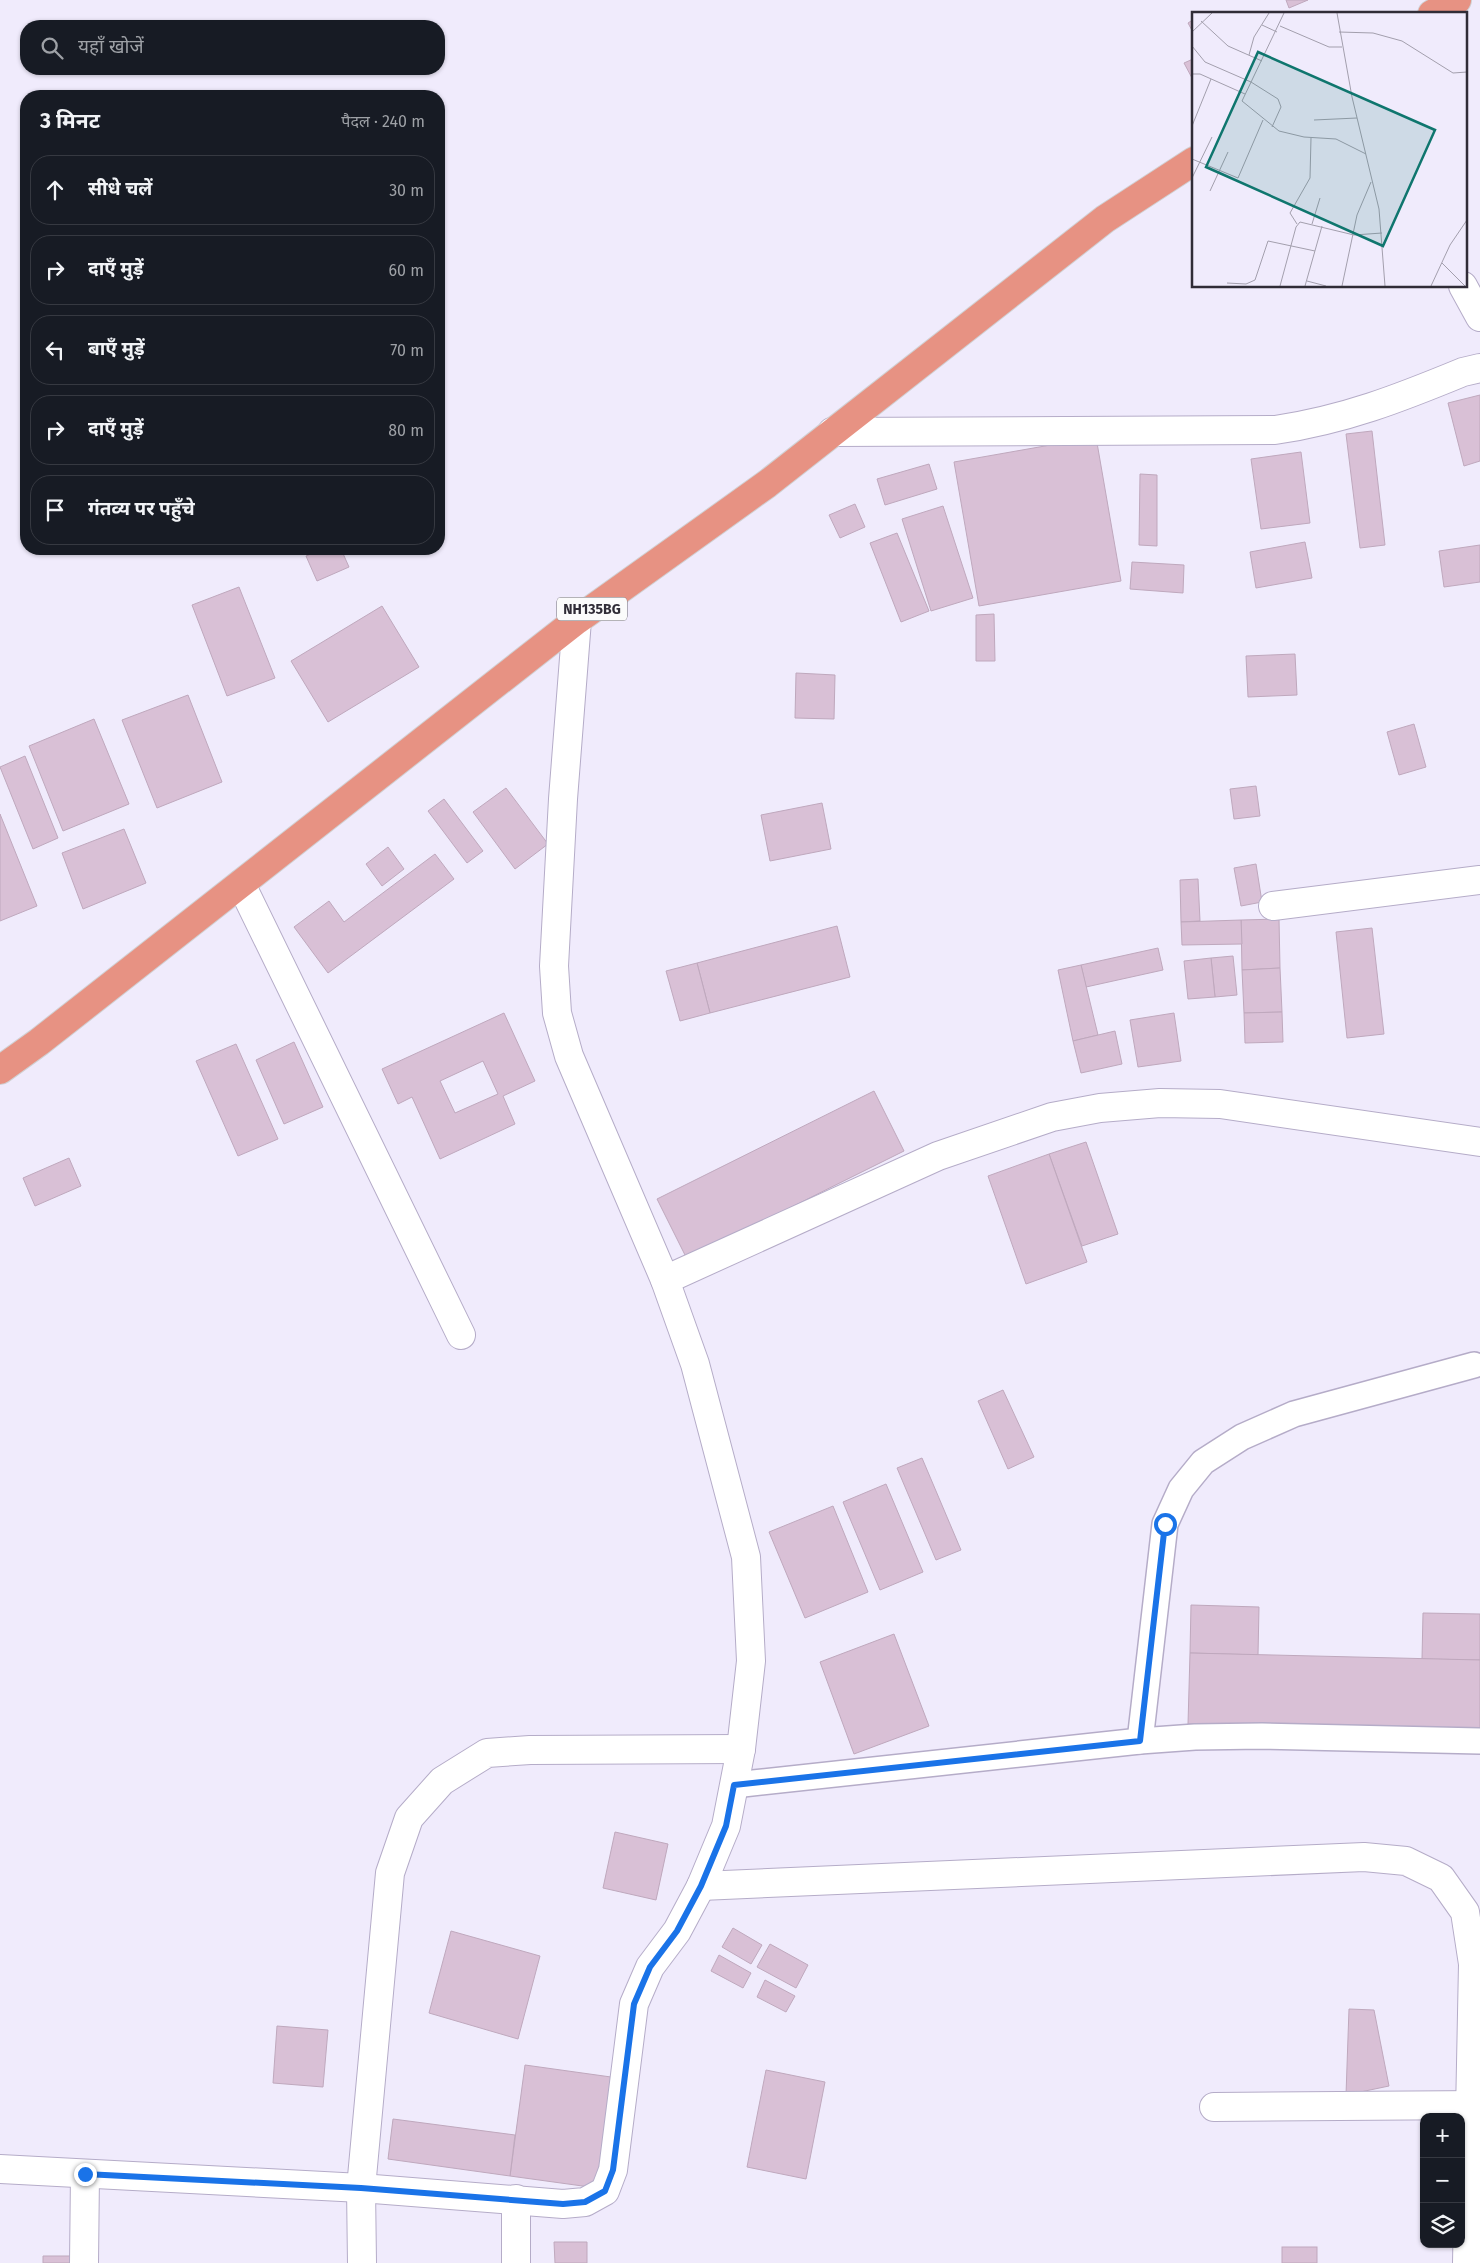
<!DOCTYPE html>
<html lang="hi">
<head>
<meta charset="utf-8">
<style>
	:root { --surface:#171b24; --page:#242831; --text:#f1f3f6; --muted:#9ea1a6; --line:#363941 }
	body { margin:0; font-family:"Fira Sans","Noto Sans Devanagari",sans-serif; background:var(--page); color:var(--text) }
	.controls { position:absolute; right:15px; bottom:15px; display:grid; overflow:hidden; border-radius:10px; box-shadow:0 1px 4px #0004 }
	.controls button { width:45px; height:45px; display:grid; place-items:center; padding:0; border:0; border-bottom:1px solid var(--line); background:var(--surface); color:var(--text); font:25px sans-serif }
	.stop { position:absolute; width:15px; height:15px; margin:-11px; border:4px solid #1a73e8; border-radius:50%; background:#fff }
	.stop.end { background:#1a73e8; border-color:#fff; box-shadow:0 1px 5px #0008 }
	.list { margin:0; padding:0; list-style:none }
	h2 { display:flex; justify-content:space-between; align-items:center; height:65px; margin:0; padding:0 20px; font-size:21px }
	h2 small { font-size:16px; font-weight:400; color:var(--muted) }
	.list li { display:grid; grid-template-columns:32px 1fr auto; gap:15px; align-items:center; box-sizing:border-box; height:70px; margin:0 10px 10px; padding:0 10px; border:1px solid var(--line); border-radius:20px }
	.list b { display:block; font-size:19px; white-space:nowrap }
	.list em { font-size:16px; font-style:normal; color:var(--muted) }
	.icon { flex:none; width:28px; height:28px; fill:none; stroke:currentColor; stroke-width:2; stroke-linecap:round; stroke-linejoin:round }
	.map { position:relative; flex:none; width:1480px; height:2263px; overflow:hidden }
	.search { position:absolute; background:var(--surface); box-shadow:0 1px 4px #0004; left:20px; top:20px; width:425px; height:55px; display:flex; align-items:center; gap:12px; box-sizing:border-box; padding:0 18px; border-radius:20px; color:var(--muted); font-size:19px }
	.panel { position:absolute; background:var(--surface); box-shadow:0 1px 4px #0004; left:20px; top:90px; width:425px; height:465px; border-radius:20px }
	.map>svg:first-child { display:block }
	.building { fill:#d9c0d6; stroke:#bfa8bd; fill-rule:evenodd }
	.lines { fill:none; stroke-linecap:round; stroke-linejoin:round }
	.lane-casing { stroke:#b5acc8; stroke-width:28 }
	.street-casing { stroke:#b5acc8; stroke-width:30 }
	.highway-casing { stroke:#d1d1d3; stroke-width:30 }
	.lane { stroke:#fff; stroke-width:25 }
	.street { stroke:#fff; stroke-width:28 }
	.highway { stroke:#e79283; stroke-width:28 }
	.route { stroke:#1a73e8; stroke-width:6 }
	.labels { text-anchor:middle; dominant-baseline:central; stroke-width:4.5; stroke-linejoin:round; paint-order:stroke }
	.shield { fill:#fbfbfb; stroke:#6d6a72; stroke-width:1 }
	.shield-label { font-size:14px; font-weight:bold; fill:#302c37 }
	.inset-road { fill:none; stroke:#a39fad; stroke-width:1 }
	.view { fill:#0f766e; fill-opacity:0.15; stroke:#0f766e; stroke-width:2.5 }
	.inset-edge { fill:none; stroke:#302c37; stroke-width:2.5 }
</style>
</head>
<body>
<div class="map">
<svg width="1480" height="2263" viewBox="0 0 1480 2263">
	<rect width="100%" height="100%" fill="#f0ebfc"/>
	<g class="building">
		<path d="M1286,0H1308L1289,8Z"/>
		<path d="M1194,19V34L1188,23Z"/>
		<path d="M1193,59L1194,78H1192L1184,63Z"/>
		<path d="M1480,395V461L1464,466L1448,403Z"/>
		<path d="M1372,431L1385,545L1360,548L1346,434Z"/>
		<path d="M1096,437L1121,581L979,606L954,462Z"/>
		<path d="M1301,452L1310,523L1261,529L1251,459Z"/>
		<path d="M929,464L937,489L885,505L877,479Z"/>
		<path d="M1140,474L1157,475V546L1139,545Z"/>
		<path d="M855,504L865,527L840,538L829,515Z"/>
		<path d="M943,506L973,598L931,611L902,519Z"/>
		<path d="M897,533L929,611L901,622L870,543Z"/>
		<path d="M1305,542L1312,578L1256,588L1250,552Z"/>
		<path d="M1480,545V582L1444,587L1439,551Z"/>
		<path d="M322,549H341L349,567L317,581L306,556Z"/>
		<path d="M1132,562L1184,565L1183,593L1130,589Z"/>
		<path d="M239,587L275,678L227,696L192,605Z"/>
		<path d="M382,606L419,667L328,722L291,661Z"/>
		<path d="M994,614L995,661H976V615Z"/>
		<path d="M1295,654L1297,695L1248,697L1246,656Z"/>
		<path d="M796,673L835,675L834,719L795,718Z"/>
		<path d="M188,695L222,782L157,808L122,720Z"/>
		<path d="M94,719L129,804L63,831L29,746Z"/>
		<path d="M1414,724L1426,767L1399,775L1387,732Z"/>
		<path d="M25,756L58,838L33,849L0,767Z"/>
		<path d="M1256,786L1260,816L1234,819L1230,789Z"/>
		<path d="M506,788L548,844L515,869L473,812Z"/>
		<path d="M444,799L483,851L467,863L428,811Z"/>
		<path d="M822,803L831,849L770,861L761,815Z"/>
		<path d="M0,814L37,906L0,921Z"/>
		<path d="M124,829L146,883L83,909L62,853Z"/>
		<path d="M388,847L404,869L382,886L366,864Z"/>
		<path d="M435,854L454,879L328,973L294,927L329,901L344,922Z"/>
		<path d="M1256,864L1262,902L1241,906L1234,868Z"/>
		<path d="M1198,879L1200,921L1181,922L1180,880Z"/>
		<path d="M1279,919L1280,968L1242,970L1241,920Z"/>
		<path d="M1241,920L1242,944L1182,945L1181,922Z"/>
		<path d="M837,926L850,977L710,1013L697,963Z"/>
		<path d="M1372,928L1384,1034L1347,1038L1336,932Z"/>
		<path d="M1158,948L1163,970L1086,987L1081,965Z"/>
		<path d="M1233,956L1237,995L1215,997L1211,958Z"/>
		<path d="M1211,958L1215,997L1188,999L1184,961Z"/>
		<path d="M697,963L710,1013L680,1021L666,971Z"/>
		<path d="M1081,965L1098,1035L1073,1041L1058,970Z"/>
		<path d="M1280,968L1282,1012L1244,1013L1242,970Z"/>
		<path d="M1282,1012L1283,1042L1245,1043L1244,1013Z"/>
		<path d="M504,1013L535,1081L503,1096L515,1124L440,1159L412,1097L398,1104L382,1069ZM483,1061L498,1094L455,1113L440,1081Z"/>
		<path d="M1174,1013L1181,1061L1138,1067L1130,1020Z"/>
		<path d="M1115,1031L1122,1064L1081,1073L1073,1041Z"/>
		<path d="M294,1042L323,1107L284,1124L256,1060Z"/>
		<path d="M236,1044L278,1139L238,1156L196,1061Z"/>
		<path d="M874,1091L904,1151L687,1259L657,1199Z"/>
		<path d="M1086,1142L1118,1234L1082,1246L1049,1154Z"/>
		<path d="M1049,1154L1087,1262L1026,1284L988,1176Z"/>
		<path d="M69,1158L81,1186L35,1206L23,1178Z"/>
		<path d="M1003,1390L1034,1457L1008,1469L978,1401Z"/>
		<path d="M922,1458L961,1550L936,1560L897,1468Z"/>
		<path d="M886,1484L923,1572L880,1590L843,1502Z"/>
		<path d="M833,1506L868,1592L805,1618L769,1532Z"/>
		<path d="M1191,1605L1259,1607L1258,1655L1190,1653Z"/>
		<path d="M1423,1613L1480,1614V1660L1422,1659Z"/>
		<path d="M894,1634L929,1726L854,1754L820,1662Z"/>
		<path d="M1190,1653L1480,1660V1731L1188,1724Z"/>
		<path d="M615,1832L668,1844L656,1900L603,1888Z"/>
		<path d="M733,1928L762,1945L751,1964L722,1947Z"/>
		<path d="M451,1931L540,1956L518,2039L429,2013Z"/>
		<path d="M770,1944L808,1965L796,1988L757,1967Z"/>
		<path d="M719,1955L751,1973L743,1988L711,1971Z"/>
		<path d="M765,1980L795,1996L786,2012L757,1997Z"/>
		<path d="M1349,2009L1374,2010L1389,2086L1346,2095Z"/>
		<path d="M277,2026L328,2030L323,2087L273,2083Z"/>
		<path d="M525,2065L611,2077L597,2188L510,2176Z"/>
		<path d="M766,2070L825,2082L806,2179L747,2167Z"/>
		<path d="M393,2119L515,2135L510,2176L388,2159Z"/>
		<path d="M554,2242H587V2263H555Z"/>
		<rect x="1282" y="2247" width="35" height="16"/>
		<path d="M43,2256H79L80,2263H43Z"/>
	</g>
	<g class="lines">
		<defs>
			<g id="lane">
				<path d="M1140,1741L1165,1524L1181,1489L1203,1462L1242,1437L1294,1414L1474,1365"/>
				<path d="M734,1785L1140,1741L1195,1737L1262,1736L1480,1741"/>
			</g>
			<g id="street">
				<path d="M1463,286L1480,317"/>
				<path d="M832,432L1275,430C1344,420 1400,398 1463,372L1480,368"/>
				<path d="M241,884L461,1335"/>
				<path d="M1273,906L1480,880"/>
				<path d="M665,1280L938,1156L1052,1117L1100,1108L1160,1103L1220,1104L1480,1142"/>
				<path d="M701,1886L1364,1857L1406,1861L1441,1878L1465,1912L1473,1964L1467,2263"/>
				<path d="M1214,2107L1480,2105"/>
				<path d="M0,2169L361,2188L563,2204L585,2202L605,2191L613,2170L634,2004L650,1967L677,1931L701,1886L726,1826L741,1749L751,1661L746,1557L695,1364L665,1280L569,1056L557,1013L554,966L563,799L577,620"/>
				<path d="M84,2263L85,2174"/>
				<path d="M362,2263L361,2188L390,1873L409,1818L442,1781L487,1753L530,1750L741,1749"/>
				<path d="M516,2263V2199"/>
			</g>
			<g id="highway">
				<path d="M1432,14L1457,0"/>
				<path d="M0,1070L39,1042L577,620L767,484L1105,219L1194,161"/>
			</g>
		</defs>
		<use href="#lane" class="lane-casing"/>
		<use href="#street" class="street-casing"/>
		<use href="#highway" class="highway-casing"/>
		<use href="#lane" class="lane"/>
		<use href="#street" class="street"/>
		<use href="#highway" class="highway"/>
	</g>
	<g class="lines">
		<path class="route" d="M85,2174L361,2188L563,2204L585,2202L605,2191L613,2170L634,2004L650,1967L677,1931L701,1886L726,1826L734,1785L1140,1741L1165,1524"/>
	</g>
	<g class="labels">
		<rect class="shield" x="557" y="597.5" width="70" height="23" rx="4"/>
		<g class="shield-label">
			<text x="592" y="609">NH135BG</text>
		</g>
	</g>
	<g transform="translate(1192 12)">
		<rect width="275" height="275" fill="#f0ebfc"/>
		<path class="inset-road" d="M92,1L50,89L87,119L112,125L144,127L174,142M145,1L160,85L187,197L193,274M9,9L36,34L70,49M70,13L85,20M88,14L137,35H150M0,20L20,1M147,20L181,21L210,29L261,61L275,60M0,34L13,50L59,70L86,87L89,95L80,115M57,43L62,25L77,1M0,62H8L53,82M122,108L165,106M0,114L19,67M0,147L46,166L71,108M0,166L20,125M18,179L36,140M105,212L98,201L118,166L119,126M120,212L128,186M250,251L273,274M115,269L134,274M35,271L54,272L63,268L76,229L123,239M88,274L104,215L108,210L162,223L190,221M113,274L130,214M150,274L165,203L179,170M239,274L258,233L275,208"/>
		<path class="view" d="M66,40L243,118L191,234L14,155Z"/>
		<rect width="275" height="275" class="inset-edge"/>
	</g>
</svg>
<div class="controls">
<button>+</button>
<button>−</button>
<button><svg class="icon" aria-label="layers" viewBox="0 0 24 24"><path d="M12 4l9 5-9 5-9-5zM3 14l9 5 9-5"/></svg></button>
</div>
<div class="stop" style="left:1165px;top:1524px"></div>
<div class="stop end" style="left:85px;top:2174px"></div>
<div class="search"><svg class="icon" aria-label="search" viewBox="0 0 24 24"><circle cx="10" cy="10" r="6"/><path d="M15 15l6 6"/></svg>यहाँ खोजें</div>
<section class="panel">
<h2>3 मिनट<small>पैदल · 240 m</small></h2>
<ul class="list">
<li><svg class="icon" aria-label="ahead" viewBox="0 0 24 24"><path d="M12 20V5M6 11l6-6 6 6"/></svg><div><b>सीधे चलें</b></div><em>30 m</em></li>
<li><svg class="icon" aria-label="right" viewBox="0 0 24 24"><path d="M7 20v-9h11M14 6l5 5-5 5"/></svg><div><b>दाएँ मुड़ें</b></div><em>60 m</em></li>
<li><svg class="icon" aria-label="left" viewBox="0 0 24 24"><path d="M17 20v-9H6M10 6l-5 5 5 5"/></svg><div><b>बाएँ मुड़ें</b></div><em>70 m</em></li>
<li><svg class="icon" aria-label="right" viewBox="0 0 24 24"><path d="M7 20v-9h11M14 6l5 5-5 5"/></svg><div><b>दाएँ मुड़ें</b></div><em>80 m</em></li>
<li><svg class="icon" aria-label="arrive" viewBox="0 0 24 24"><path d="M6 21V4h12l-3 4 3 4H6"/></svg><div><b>गंतव्य पर पहुँचे</b></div></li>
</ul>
</section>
</div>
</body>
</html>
